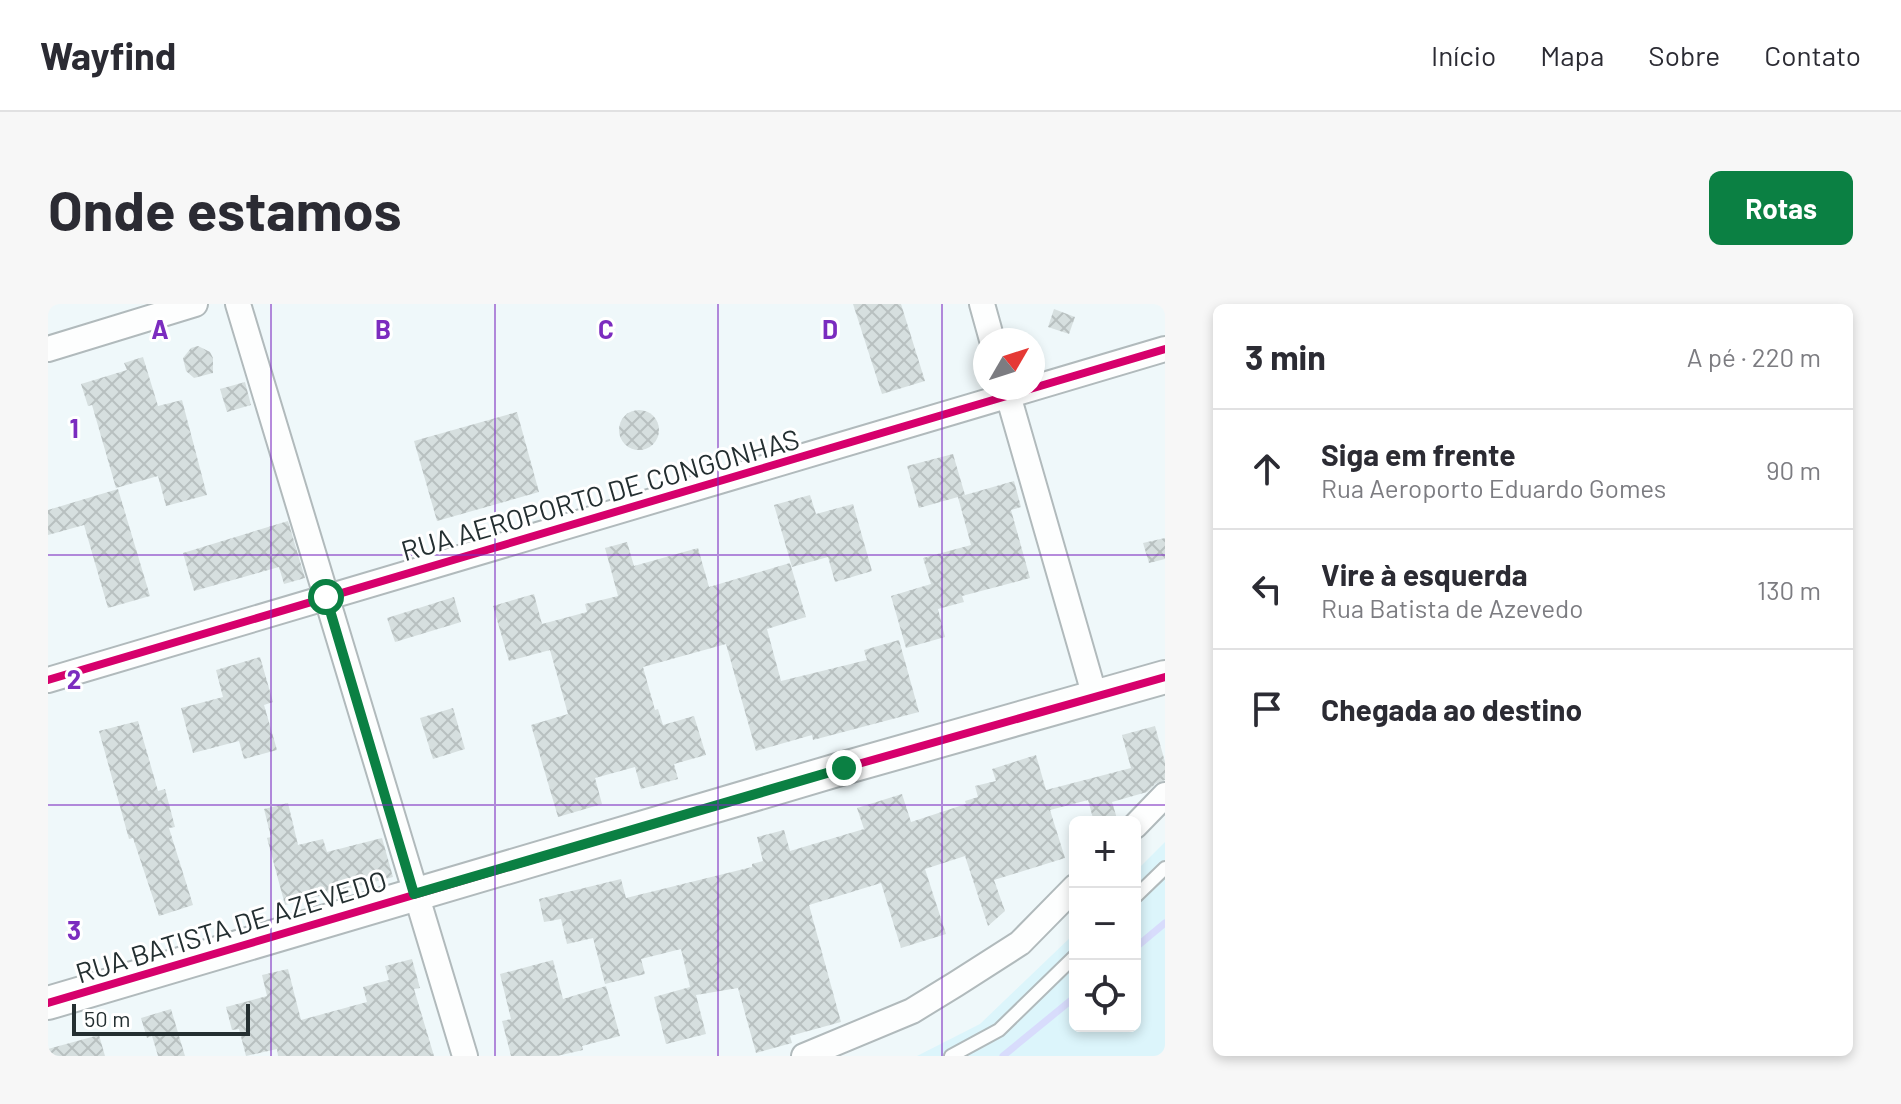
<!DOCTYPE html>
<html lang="pt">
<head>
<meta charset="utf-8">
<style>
	:root { --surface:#fff; --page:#f7f7f7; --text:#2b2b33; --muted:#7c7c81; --line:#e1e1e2; --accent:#0b8043 }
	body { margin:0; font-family:Barlow,sans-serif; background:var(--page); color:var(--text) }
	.controls { position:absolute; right:24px; bottom:24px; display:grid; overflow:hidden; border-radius:12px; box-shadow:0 4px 12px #0003 }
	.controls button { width:72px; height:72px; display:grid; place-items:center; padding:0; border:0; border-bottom:2px solid var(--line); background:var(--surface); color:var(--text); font:40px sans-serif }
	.compass { position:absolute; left:925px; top:24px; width:72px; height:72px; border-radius:50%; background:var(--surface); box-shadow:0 4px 12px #0003; rotate:51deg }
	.scale { position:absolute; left:24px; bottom:20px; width:178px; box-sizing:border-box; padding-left:8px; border:4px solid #242f31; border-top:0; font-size:22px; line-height:28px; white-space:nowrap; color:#242f31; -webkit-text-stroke:6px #fff; paint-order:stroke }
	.stop { position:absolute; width:24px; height:24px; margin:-18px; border:6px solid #0b8043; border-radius:50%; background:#fff }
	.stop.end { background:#0b8043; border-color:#fff; box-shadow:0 2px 8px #0008 }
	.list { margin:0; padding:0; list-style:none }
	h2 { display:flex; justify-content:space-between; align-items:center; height:104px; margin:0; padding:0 32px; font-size:34px }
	h2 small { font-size:26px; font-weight:400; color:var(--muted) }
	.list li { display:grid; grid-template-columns:52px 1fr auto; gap:24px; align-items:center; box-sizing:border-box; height:120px; padding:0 32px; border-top:2px solid var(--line) }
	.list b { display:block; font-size:30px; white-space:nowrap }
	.list p { margin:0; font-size:26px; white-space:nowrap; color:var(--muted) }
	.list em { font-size:26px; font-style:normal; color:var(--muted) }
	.icon { flex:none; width:44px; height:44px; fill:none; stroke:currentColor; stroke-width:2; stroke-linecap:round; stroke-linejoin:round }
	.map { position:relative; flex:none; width:1117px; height:752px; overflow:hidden; border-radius:12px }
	header { display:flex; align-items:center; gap:48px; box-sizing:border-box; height:112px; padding:0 40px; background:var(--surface); border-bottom:2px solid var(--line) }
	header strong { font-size:38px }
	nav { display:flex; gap:44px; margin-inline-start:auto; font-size:28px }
	.intro { display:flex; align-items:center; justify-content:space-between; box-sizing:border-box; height:192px; padding:0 48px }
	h1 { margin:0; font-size:56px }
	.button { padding:20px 36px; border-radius:12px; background:var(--accent); color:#fff; font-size:28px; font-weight:700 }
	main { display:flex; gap:48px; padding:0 48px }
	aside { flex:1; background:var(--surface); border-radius:12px; box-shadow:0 4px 12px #0003 }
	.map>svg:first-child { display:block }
	.built { fill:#dcf5fb }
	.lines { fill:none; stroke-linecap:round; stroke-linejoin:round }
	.stream { stroke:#d8dcfc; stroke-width:7 }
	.building { fill:url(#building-cross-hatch) }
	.service-casing { stroke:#b1babc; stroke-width:16 }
	.minor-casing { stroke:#b1babc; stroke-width:28 }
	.tertiary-casing { stroke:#b1babc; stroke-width:36 }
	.service { stroke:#fdfefe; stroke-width:12 }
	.minor { stroke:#fdfefe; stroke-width:24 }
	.tertiary { stroke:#fdfefe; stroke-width:32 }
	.cycleway-casing { stroke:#fff; stroke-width:13 }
	.cycleway { stroke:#d6006c; stroke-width:8 }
	.route { stroke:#0b8043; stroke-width:10 }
	.grid { fill:none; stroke:#7b2cbf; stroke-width:2; stroke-opacity:0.55 }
	.labels { text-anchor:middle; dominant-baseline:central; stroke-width:6; stroke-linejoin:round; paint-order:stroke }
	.street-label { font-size:28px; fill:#242f31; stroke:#fff }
	.grid-label { font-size:26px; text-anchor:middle; font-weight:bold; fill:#7b2cbf; stroke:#fff; stroke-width:6; stroke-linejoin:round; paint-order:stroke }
</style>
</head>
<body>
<header>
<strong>Wayfind</strong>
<nav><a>Início</a><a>Mapa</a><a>Sobre</a><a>Contato</a></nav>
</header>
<div class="intro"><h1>Onde estamos</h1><a class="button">Rotas</a></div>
<main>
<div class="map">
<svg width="1117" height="752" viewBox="0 0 1117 752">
	<defs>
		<pattern id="building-cross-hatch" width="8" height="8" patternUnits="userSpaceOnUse" patternTransform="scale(2)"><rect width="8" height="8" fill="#d6dfdf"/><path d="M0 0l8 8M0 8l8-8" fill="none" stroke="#b8c0c0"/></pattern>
	</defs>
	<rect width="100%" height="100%" fill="#eff8fa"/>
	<path class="built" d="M1117,538V752H869L932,720L1027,629V722H1087V568Z"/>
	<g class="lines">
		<g class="stream">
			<path d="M1087,644L1117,619"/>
			<path d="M955,752L1027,693"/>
		</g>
	</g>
	<g class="building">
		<path d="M805,0H853L877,77L834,90Z"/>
		<path d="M1006,5L1027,13L1021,30L1000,23Z"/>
		<path d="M150,42L162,48L165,54V69L146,74L138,67L135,54L143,44Z"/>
		<path d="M95,53L110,102L134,96L159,191L118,202L110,172L68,184L44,101L40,102L33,80L79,66L76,59Z"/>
		<path d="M197,78L203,101L179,108L172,85Z"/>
		<circle cx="591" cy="126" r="20"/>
		<path d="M469,108L491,188L389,217L366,137Z"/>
		<path d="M905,150L917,191L871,204L859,162Z"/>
		<path d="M966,177L973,203L963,206L982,274L914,292L916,298L890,305L897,333L858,344L843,292L883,280L875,254L923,241L910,193Z"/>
		<path d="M70,185L102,292L60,304L36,221L0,231V206Z"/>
		<path d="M762,191L768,210L805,200L824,267L787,278L780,253L744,263L726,201Z"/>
		<path d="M240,217L257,274L236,280L231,263L146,287L135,249Z"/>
		<path d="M1117,234V255L1101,259L1095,239Z"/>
		<path d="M579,238L586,262L650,244L661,283L742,259L758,313L719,325L733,377L819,356L816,346L851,336L871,408L765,436L764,431L708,447L678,340L595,363L607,406L610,405L615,421L646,412L658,451L626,460L630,475L593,485L587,463L547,474L554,500L510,513L483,421L520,410L502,346L461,357L445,302L486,290L494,320L539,308L537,300L570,292L557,244Z"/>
		<path d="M406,293L413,318L347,338L339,314Z"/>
		<path d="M212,353L225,398L216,401L229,446L196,455L191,437L145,449L133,404L175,393L168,366Z"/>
		<path d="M405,404L417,445L385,455L372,414Z"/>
		<path d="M90,417L110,487L117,485L127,523L121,524L145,601L111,612L85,534L81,535L51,427Z"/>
		<path d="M1107,422L1117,458V476L1107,480L1099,488L1064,498L1070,518H1046L1040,496L1002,506L1017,554L946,576L957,607L940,622L917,552L877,565L898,630L853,644L833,579L761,601L793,718L742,732L744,739L708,749L690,684L648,691L658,730L618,740L606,693L642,683L633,645L593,655L597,670L557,680L545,634L519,640L513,615L496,618L491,595L573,575L578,594L704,563V560L715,557L709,533L736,526L742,547L816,525L809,504L854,490L863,518L918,500L917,497L930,493L927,482L948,477L944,465L988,451L998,486L1083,464L1074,431Z"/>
		<path d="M240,499L250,541L275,535L279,548L334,534L345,573L237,601L219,534L223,533L216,505Z"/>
		<path d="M364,655L372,684L366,685L386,752H230L229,745L198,752L191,725L184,726L178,703L219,692L214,671L240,665L253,716L319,698L315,683L341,676L337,662Z"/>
		<path d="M505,656L515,695L558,682L572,732L534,742L535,746L509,752H463L454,717L463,715L452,670Z"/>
		<path d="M123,705L137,752H110L104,732L99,734L93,714Z"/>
		<path d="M51,731L57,752H0V745Z"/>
	</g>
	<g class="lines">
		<defs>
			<g id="service">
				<path d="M1087,593L1117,564"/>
				<path d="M903,752L951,726L1027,652"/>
			</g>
			<g id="minor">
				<path d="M190,0L417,752"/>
				<path d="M934,0L944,36"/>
				<path d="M0,45L147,0"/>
				<path d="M958,84L1047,393"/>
				<path d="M0,376L1117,45"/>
				<path d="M1087,522L1117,491"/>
				<path d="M756,752L864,707L908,680L972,639L1027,583"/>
			</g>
			<path id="tertiary" d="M0,699L796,464L1117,373"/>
		</defs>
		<use href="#service" class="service-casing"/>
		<use href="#minor" class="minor-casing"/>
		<use href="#tertiary" class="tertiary-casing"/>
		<use href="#service" class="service"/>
		<use href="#minor" class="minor"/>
		<use href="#tertiary" class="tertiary"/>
		<defs>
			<g id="cycleway">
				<path d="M0,376L1117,45"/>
				<path d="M0,699L796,464L1117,373"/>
			</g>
		</defs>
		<use href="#cycleway" class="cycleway-casing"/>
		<use href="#cycleway" class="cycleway"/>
	</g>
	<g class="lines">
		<path class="route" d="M278,293L366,590L796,464"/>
	</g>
	<path class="grid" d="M223,0V752M447,0V752M670,0V752M894,0V752M0,251H1117M0,501H1117"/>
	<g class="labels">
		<g class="street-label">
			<text transform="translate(552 190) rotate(-16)">RUA AEROPORTO DE CONGONHAS</text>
			<text transform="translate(183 622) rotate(-17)">RUA BATISTA DE AZEVEDO</text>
		</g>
	</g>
	<g class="grid-label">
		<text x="112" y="35">A</text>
		<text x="335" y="35">B</text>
		<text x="558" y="35">C</text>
		<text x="782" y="35">D</text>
		<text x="26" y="134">1</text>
		<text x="26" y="385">2</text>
		<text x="26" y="636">3</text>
	</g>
</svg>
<div class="controls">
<button>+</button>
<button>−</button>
<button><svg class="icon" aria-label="locate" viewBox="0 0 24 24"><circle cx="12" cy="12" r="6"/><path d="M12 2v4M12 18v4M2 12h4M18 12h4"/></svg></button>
</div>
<svg class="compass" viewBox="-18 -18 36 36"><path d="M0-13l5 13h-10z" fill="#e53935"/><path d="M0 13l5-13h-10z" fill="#7c7c81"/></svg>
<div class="scale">50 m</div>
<div class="stop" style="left:278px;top:293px"></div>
<div class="stop end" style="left:796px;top:464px"></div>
</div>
<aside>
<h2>3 min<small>A pé · 220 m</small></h2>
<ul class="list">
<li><svg class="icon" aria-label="ahead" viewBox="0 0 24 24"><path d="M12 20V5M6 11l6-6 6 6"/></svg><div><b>Siga em frente</b><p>Rua Aeroporto Eduardo Gomes</p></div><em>90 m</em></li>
<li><svg class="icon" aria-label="left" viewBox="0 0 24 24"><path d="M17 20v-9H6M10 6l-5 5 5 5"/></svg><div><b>Vire à esquerda</b><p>Rua Batista de Azevedo</p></div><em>130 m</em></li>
<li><svg class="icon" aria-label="arrive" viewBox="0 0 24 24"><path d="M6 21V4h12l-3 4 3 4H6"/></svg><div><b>Chegada ao destino</b></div></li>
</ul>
</aside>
</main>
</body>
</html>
